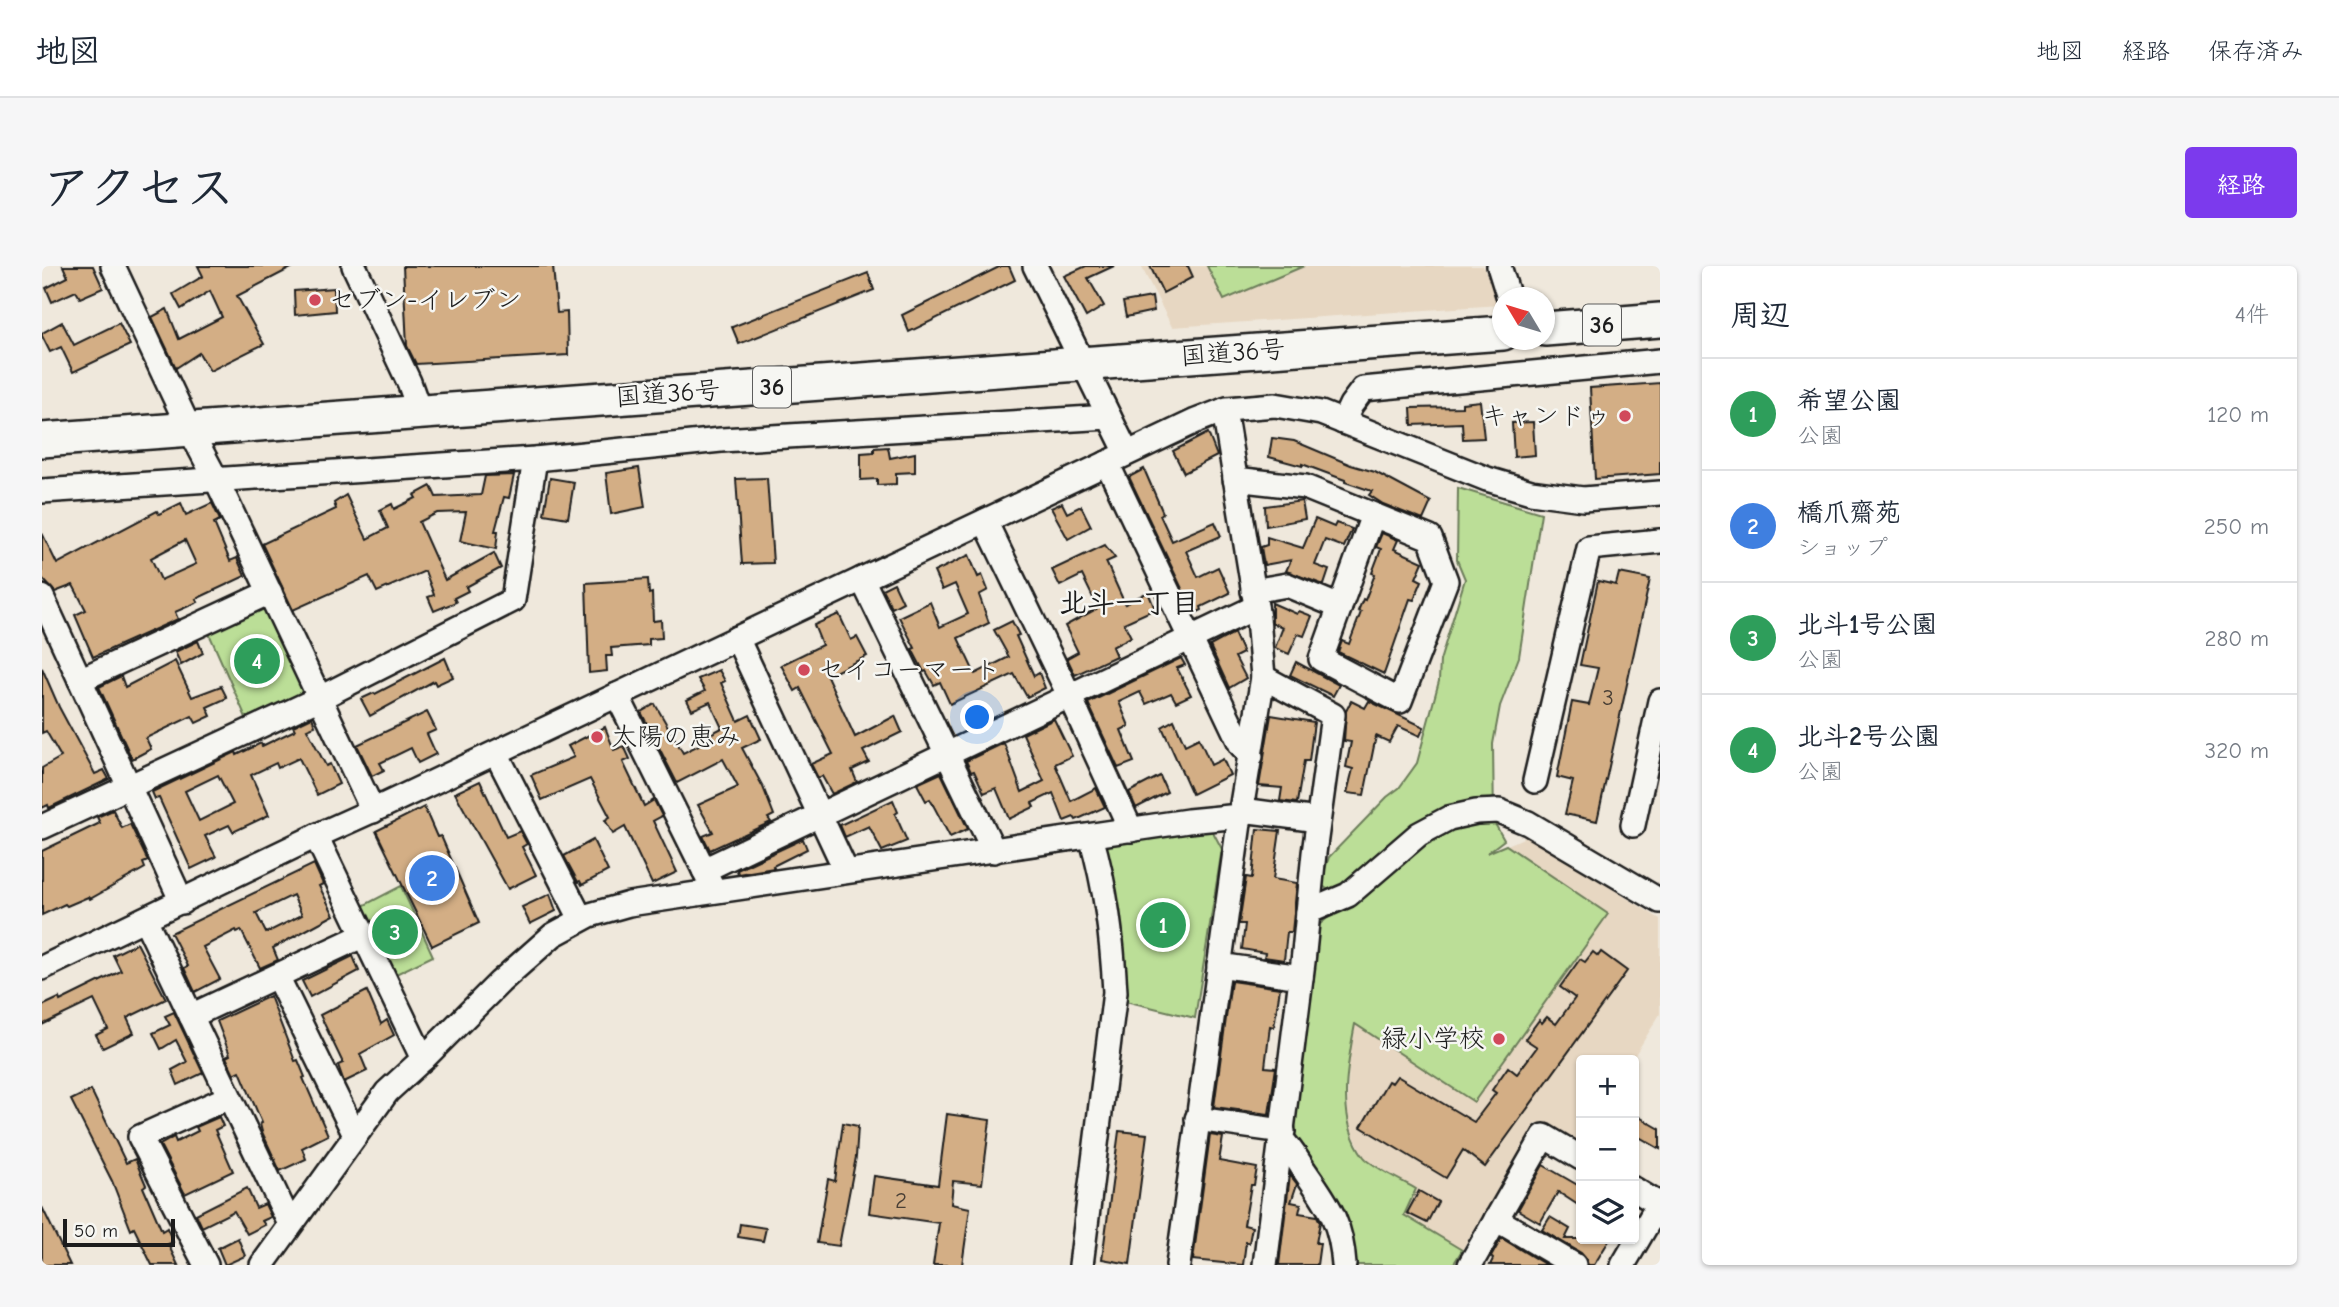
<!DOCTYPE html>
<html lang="ja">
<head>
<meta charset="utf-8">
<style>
	:root { --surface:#fff; --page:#f6f6f7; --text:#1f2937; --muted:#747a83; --line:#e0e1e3; --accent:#7c3aed }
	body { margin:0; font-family:"Comic Neue","Klee One",sans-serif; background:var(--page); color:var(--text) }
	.controls { position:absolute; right:21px; bottom:21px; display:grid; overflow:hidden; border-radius:7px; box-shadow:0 2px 5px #0004 }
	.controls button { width:63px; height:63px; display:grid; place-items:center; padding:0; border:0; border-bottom:2px solid var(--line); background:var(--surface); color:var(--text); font:35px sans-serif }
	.compass { position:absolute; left:1450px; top:21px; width:63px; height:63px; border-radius:50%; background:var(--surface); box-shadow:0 2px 5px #0004; rotate:308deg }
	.scale { position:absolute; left:21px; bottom:18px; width:112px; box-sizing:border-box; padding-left:7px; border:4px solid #1c1c1c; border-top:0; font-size:19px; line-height:24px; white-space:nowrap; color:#1c1c1c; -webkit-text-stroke:5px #f6f6f2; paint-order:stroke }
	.you { position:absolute; left:936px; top:452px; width:24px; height:24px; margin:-18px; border:5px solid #fff; border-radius:50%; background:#1a73e8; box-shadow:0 0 0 10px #1a73e833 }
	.badge { display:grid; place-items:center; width:46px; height:46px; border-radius:50%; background:var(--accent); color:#fff; font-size:23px; font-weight:700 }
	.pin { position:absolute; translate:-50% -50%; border:4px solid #fff; box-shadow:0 2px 7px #0006 }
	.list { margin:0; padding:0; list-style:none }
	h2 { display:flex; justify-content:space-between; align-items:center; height:91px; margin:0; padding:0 28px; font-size:30px }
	h2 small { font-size:23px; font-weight:400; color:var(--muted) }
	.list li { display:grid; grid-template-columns:46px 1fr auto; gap:21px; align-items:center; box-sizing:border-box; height:112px; padding:0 28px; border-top:2px solid var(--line) }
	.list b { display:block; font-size:26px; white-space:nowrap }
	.list p { margin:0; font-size:23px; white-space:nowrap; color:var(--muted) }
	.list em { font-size:23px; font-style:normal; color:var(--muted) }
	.icon { flex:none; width:38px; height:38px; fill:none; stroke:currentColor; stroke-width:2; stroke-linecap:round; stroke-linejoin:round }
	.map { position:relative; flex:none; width:1618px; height:999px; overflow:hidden; border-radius:7px }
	header { display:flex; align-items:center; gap:42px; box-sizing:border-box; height:98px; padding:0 35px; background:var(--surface); border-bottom:2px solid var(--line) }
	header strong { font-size:33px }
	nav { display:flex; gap:38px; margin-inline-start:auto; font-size:24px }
	.intro { display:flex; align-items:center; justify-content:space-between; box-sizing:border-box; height:168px; padding:0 42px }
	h1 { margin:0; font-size:49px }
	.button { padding:18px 32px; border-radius:7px; background:var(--accent); color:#fff; font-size:24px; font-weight:700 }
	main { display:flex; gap:42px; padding:0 42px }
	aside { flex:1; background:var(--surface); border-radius:7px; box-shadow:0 2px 5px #0004 }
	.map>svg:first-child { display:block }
	.built { fill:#e7d7c2 }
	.green { fill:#bbde97; stroke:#6c7d5a; stroke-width:2 }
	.building { fill:#d3ae85; stroke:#1c1c1c; stroke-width:2; fill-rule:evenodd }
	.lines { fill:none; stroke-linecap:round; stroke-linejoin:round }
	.minor-casing { stroke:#1c1c1c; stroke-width:28 }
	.highway-casing { stroke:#1c1c1c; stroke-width:38 }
	.minor { stroke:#f6f6f2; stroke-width:23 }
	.highway { stroke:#f6f6f2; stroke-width:33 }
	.poi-dot { fill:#d1495b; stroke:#f6f6f2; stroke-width:2.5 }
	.labels { text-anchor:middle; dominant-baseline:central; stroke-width:5; stroke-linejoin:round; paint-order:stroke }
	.number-label { font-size:23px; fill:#4a4036 }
	.shield { fill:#f6f6f2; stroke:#5d5d5c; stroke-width:2 }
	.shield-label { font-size:24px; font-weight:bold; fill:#1c1c1c }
	.poi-label { font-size:26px; fill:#1c1c1c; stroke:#f6f6f2; text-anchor:start }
	.street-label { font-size:26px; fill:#1c1c1c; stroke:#f6f6f2 }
	.neighbourhood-label { font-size:28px; font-weight:bold; fill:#1c1c1c; stroke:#f6f6f2 }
</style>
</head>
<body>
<header>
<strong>地図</strong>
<nav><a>地図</a><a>経路</a><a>保存済み</a></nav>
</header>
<div class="intro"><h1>アクセス</h1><a class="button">経路</a></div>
<main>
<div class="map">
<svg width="1618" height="999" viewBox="0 0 1618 999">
	<rect width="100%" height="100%" fill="#efe8dc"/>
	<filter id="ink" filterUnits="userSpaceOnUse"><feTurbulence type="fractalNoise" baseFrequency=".0143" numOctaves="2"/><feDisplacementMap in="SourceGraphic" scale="14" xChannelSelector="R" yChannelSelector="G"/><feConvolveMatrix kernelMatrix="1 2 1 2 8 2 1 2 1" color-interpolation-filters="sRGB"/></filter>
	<g filter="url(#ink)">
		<g class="built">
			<path d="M1099,0H1441L1458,39L1130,61Z"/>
			<path d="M1486,570L1618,653V748L1590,794H1539L1538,881L1495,856L1420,984L1362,949L1373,923L1323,893L1305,856L1307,789L1321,722L1440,590Z"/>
		</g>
		<g class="green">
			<path d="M1165,0H1262L1182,34Z"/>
			<path d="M1416,222L1499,247L1477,391L1458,440L1451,478L1452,556L1462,574L1445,587L1464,579L1566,648L1432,836L1313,758C1305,800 1294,854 1322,891C1329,900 1362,916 1374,923L1362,949L1420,984L1411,999H1309C1294,946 1288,910 1248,870L1272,663L1289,649L1288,625L1278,618L1287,591L1345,531L1357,522L1375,497L1397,415L1398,395L1423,313L1415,294Z"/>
			<path d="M224,335L266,426L205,454L165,363Z"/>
			<path d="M1170,564L1180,583L1153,752L1083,735L1064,579Z"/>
			<path d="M359,620L391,690L348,711L315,643Z"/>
		</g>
		<g class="building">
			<path d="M21,0H51L61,22L38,32L34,25L10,36L4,22L26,11Z"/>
			<path d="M156,0H253L195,30L222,78L168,105L157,87L134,102L110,51L125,43L137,73L180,51L168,25L139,43L131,28L161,10Z"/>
			<path d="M361,0H511L515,47L525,46L526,89L374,98L365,80Z"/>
			<path d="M959,0H967L973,14L867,66L860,49Z"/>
			<path d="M1044,0H1072L1046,12L1062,40L1044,51L1022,10Z"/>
			<path d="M1108,0H1146L1151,11L1121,27Z"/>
			<path d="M826,7L832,24L697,78L690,61Z"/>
			<path d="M292,22L293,45L253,49L252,25Z"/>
			<path d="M1110,31L1112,45L1084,51L1081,36Z"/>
			<path d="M20,56L32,79L77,57L88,79L31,106L19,81L8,86L0,70V67Z"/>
			<path d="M1618,117V208L1553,213L1548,122Z"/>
			<path d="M1438,135L1442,172L1421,173L1420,157L1370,159L1369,142L1420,141V137Z"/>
			<path d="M1491,156L1493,189L1472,191L1470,157Z"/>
			<path d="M1166,167L1175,190L1142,207L1131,185Z"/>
			<path d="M1230,172L1252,175L1309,199L1333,206L1389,236L1381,254L1341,238L1327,229L1330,225L1303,216V214L1260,198V200L1227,191Z"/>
			<path d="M846,181L848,192L873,187V206L854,207V218L835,219V213L819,214V187L832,186V182Z"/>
			<path d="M597,202L603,241L569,248L564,207Z"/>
			<path d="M1102,203L1121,247L1118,249L1130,275L1173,256L1179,270L1144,285L1156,311L1176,301L1188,327L1159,341L1160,344L1152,348L1087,211Z"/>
			<path d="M472,209L467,232L462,231L453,265H456L454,283L418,275L424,246L395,247L377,256L403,314L452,287L459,302L424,321L426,325L412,332L414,336L392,345L386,331L392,329L383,305L335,326L327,310L251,344L220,278L294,243L292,237L304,229L325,273L346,262L338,244L350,238L352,243L374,232L372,229L389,220L394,231L439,229L443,210Z"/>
			<path d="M508,212L532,216L526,252L502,248Z"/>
			<path d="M725,212L731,297L700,298L694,213Z"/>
			<path d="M1260,235L1263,253L1224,260L1223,240Z"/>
			<path d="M139,237L144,249L170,237L178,254L172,257L188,295L195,292L203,310L154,333L156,336L133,346L136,353L51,391L33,349L44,344L31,319L13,326L0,312V267L15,298L115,245L117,248ZM143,274L154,298L119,314L109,292Z"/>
			<path d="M1020,237L1025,247L1039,240L1049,260L1026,273L1009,242Z"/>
			<path d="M1273,253L1292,261L1294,257L1310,263L1302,281L1283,274L1273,299L1287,304L1282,319L1244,305L1249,294L1222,299L1219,281L1225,279V271L1261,282Z"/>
			<path d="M1340,267L1356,274L1352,283L1381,296L1374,312L1380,315L1372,334L1368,333L1342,408L1296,386L1300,375L1307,378L1319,346L1316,345L1321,333L1323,334L1333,308L1330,307L1339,283L1334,281Z"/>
			<path d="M1063,279L1073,292L1064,296L1083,338L1106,326L1113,343L1082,357L1089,371L1070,381L1074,390L1033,409L1025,392L1036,386L1023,360L1056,342L1040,309L1018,320L1010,304Z"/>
			<path d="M927,289L936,311L940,309L946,324L937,329L947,357L916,372L933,408L967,391L952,364L970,355L977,369L974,370L992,410L997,407L1003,422L985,431L972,408L908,438L898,416L892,419L884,405L882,406L870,383L873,382L857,351L888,336L898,361L926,348L913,318L900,324L892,306Z"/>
			<path d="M1577,307L1608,313L1555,555L1523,548L1531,515L1515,511L1530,436L1547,439L1556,402L1538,399L1556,315L1574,319Z"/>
			<path d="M606,313L607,328L610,327L611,355L619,354L620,372L607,373V379L569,382L570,390H564L565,405L547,407L544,317Z"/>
			<path d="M852,317L861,336L850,342L840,323Z"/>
			<path d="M1230,337L1255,348L1257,345L1270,350L1262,370L1256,368L1247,388L1233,382L1241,361L1230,357Z"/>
			<path d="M797,348L809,374L815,371L825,390L785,410L813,471L853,450L860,466L821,485L827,496L810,504L815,516L790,528L780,510L776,512L769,498L791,488L758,422L753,425L739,399L780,379L772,359Z"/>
			<path d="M1192,367L1201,387L1193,391L1204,412L1187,422L1168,380Z"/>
			<path d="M156,375L161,387L139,399L133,386Z"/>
			<path d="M403,392L411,411L394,419L392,415L328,450L319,433L332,427L333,428Z"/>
			<path d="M1139,392L1143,399L1135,402L1149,429L1134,436L1129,427L1104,438L1098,426L1077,436L1087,460L1079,464L1092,496L1076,502L1046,437Z"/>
			<path d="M133,395L150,431L179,420L185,432L165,441L169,450L154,457L150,450L104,472L109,483L90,493L57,421L79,410L83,421Z"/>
			<path d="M1254,396L1297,419L1291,430L1248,409Z"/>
			<path d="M0,402L17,441L53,508L62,504L67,513L7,542L6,539L0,542V502L19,491L4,465L0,467Z"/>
			<path d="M677,404L683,415L679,417L696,455L708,449L719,473L700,482L721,521L732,549L726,552L729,556L668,584L661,570L671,566L656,539L696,521L681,493L635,517L599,446L613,438L641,487L671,472L668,468L680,462L668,436L650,444L645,434L663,425L656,413Z"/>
			<path d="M1309,435L1323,442L1327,435L1382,461L1378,470L1356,460L1347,476L1334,470L1322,529L1305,527L1311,503L1304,501L1309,476L1302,475L1304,445Z"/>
			<path d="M385,446L394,464L385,468L394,488L376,497L369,482L338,497L342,504L330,510L315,479Z"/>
			<path d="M1229,449L1272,456L1267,495H1262L1255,537L1238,535L1240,522L1217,520Z"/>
			<path d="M270,451L273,460L265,463L284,500L288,498L297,518L275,529L257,492L236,502L234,497L209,509L227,549L191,566L187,559L163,570L174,591L149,603L117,532L113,533L110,526L194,486L195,489L219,477L220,480L253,464L251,460ZM176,509L191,538L157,555L143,525Z"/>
			<path d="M1012,453L1030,490L1013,498L1029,535L1054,522L1063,541L1034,554L1032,551L1022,555L1011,527L990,537L992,541L967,553L954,522L942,527L932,505L929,506L924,495L962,477L980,526L1002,515L981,468Z"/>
			<path d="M1132,454L1143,479L1157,472L1169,499L1181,493L1188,509L1150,528L1120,461Z"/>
			<path d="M563,461L572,484L582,480L588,493L581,496L602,540L612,534L620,550L611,555L635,606L610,618L583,561L571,568L563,554L568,551L548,513L500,534L489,509L532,491L526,480Z"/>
			<path d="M899,507L926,563L908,571L888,533L884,535L875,518Z"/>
			<path d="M1118,510L1125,526L1094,542L1087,526Z"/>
			<path d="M438,515L464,571L478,565L485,578L480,581L494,609L466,623L413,527Z"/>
			<path d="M851,534L856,546L853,548L865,575L840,585L827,560L803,571L798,559Z"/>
			<path d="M382,541L395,571L399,570L437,657L390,680L334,565Z"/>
			<path d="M71,544L80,562L88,558L106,595L101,597L103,602L48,633L46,631L25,640L23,638L0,649V585L58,557L55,551Z"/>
			<path d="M1215,563L1238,565L1231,613L1255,617L1250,666H1245L1242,694L1222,691L1223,687L1200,683L1203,658H1197L1204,611L1210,612Z"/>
			<path d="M761,573L765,583L731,600L732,602L696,608L695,604Z"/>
			<path d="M551,574L566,605L540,619L538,615L536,616L522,590Z"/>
			<path d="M272,598L281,618L277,620L292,649L231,682L236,694L218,702L199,664L195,666L194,664L161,681L178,713L153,726L142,702L146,700L129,667ZM251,629L260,649L224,667L214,647Z"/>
			<path d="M508,628L514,645L488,658L480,641Z"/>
			<path d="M95,677L124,733L85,752L92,767L61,782L54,769L66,763L52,734L0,759V740L17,732L18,735L79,705L71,689Z"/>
			<path d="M1551,686L1556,690L1559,686L1585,705L1443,901L1421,884L1404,912L1319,861L1346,815L1350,817L1355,810L1432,856L1454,827L1450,824L1466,801L1475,808L1495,781L1483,773L1497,754L1500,757L1505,751L1514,758L1533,732L1518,721L1538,693L1543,696Z"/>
			<path d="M311,690L317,705L268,731L260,715Z"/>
			<path d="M1189,715L1238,722L1232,761L1228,760L1223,801L1234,802L1227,848L1172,841Z"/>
			<path d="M325,725L339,758L345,754L352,769L318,788L325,805L302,816L296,799L301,797L278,749Z"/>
			<path d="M228,730L253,795L256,794L263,811L261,812L286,869L260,882L264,893L238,905L220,866L218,858L220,857L198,805L192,808L184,791L188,789L175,755Z"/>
			<path d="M132,746L161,807L136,819L130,804L145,796L134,774L119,783L111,767L128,759L123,750Z"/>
			<path d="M49,824L84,897L93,893L104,919L101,921L120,965L125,962L131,976L126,978L136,999H110L92,962L89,964L70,915L29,834Z"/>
			<path d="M905,848L948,854L940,918L911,915L909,938L928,942L920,999H891L897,957L827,947L832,910L896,919Z"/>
			<path d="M1592,848L1618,863V883L1592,868Z"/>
			<path d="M177,851L181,860L173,864L191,905L143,928L118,879L132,871L134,876L156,865L154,861Z"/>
			<path d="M801,857L816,860L814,891L797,980L775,977L786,913L793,915Z"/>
			<path d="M1077,865L1105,868L1088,998L1060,993Z"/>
			<path d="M1168,869L1181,871L1177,895L1215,902L1212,919H1209L1202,959L1210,961L1207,977L1204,976L1201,999L1151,994Z"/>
			<path d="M1501,899L1539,921V941L1516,926L1498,957L1476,944Z"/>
			<path d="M1248,909L1255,918L1249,936L1259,938L1257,947L1275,950L1278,956L1274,977H1278L1275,999H1237Z"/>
			<path d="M205,922L214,942L223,938L229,951L220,955L223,959L205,968L192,945L160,961L154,948Z"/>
			<path d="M1377,925L1396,936L1385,957L1365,947Z"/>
			<path d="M0,941L28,999H0Z"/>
			<path d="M1508,951L1528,963L1523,973H1568L1552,999H1546L1544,993L1539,987L1500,964Z"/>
			<path d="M698,958L724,962L721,975L696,971Z"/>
			<path d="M196,972L203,990L183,999L176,982Z"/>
			<path d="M1459,973H1461L1504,999H1448L1451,993L1449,991Z"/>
		</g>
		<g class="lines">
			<defs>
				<g id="minor">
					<path d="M71,0L148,164L175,215L331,545"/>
					<path d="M312,0L367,116L378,147"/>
					<path d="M993,0L1085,187"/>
					<path d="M1457,0L1467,32"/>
					<path d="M1301,156L1309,139L1321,123L1618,95"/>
					<path d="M1065,197L1199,479L1209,490"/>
					<path d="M1193,213L1263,221L1388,272L1404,315L1358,435L1279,393L1331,249"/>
					<path d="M0,225L493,193L679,174L1067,151"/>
					<path d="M943,255L1028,431L1089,564"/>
					<path d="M820,313L952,585"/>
					<path d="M1211,325L1245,319L1298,341"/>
					<path d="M0,331L140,636"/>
					<path d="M695,372L804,605"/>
					<path d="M1221,411L1291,449L1272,587L1261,696L1223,999"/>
					<path d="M38,414L228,326"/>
					<path d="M575,429L669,618"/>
					<path d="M454,487L539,653"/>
					<path d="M1493,515L1547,282L1618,275"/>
					<path d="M1200,544L1276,554"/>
					<path d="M1591,559L1618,435"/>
					<path d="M0,561L278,432L471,334L493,193"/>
					<path d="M274,570L381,793"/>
					<path d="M662,604L1214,341"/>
					<path d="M1266,646L1306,629L1377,568L1407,552L1434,546L1457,545L1486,557L1618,635"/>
					<path d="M103,653L248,958"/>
					<path d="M1177,699L1259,711"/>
					<path d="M0,702L274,570L345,538L1154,155L1185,143L1233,139L1279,147L1445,213L1489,226L1541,233L1618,227"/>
					<path d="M235,710L313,869"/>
					<path d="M149,750L322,669"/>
					<path d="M1155,853L1241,865"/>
					<path d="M1239,873C1249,882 1255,893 1262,904C1286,939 1299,954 1302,999"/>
					<path d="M1592,923L1618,939"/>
					<path d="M1454,953L1532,999"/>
					<path d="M164,999L98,871L187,831"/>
					<path d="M220,999L345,826L381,793L458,716L511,669L548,649L587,638L1146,555L1198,550"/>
					<path d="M1039,999L1073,726C1070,670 1064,623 1049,570"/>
					<path d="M1136,999L1198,550L1221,411L1216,352L1182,144"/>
					<path d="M1428,999L1502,870L1539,892"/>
					<path d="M1581,999L1618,936"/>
				</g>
				<g id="highway">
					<path d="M1503,63L1618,54"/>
					<path d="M0,174L1461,67"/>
				</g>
			</defs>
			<use href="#minor" class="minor-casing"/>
			<use href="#highway" class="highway-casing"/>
			<use href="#minor" class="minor"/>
			<use href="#highway" class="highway"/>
		</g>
	</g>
	<g class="poi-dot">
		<circle cx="273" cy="34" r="7"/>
		<circle cx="1583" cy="150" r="7"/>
		<circle cx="762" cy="404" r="7"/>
		<circle cx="555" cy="471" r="7"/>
		<circle cx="1457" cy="773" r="7"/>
	</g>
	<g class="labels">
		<g class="number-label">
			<text x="1566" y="431">3</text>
			<text x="859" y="934">2</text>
		</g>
		<g class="shield">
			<rect x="1541" y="38.5" width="38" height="41" rx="5"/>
			<rect x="711" y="100.5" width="38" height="41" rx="5"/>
		</g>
		<g class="shield-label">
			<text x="1560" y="59">36</text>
			<text x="730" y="121">36</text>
		</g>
		<g class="poi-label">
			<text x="287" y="34">セブン-イレブン</text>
			<text x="1569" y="150" text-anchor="end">キャンドゥ</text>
			<text x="776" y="404">セイコーマート</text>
			<text x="569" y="471">太陽の恵み</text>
			<text x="1443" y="773" text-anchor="end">緑小学校</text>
		</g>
		<g class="street-label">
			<text transform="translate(1191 87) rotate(-4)">国道36号</text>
			<text transform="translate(626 128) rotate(-4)">国道36号</text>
		</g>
		<g class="neighbourhood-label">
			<text x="1087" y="337">北斗一丁目</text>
		</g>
	</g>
</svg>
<div class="controls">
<button>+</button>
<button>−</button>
<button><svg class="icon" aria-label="layers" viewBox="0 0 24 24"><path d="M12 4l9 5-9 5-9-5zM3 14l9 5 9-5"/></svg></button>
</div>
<svg class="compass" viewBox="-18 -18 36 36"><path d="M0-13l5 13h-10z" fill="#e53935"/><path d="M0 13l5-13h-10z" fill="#747a83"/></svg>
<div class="scale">50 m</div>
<div class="you"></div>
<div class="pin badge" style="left:1121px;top:659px;background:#2e9e5b">1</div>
<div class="pin badge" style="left:390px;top:612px;background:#3f7fe0">2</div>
<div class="pin badge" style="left:353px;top:666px;background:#2e9e5b">3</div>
<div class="pin badge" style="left:215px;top:395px;background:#2e9e5b">4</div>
</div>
<aside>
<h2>周辺<small>4件</small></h2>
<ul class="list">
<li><span class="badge" style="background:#2e9e5b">1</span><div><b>希望公園</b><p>公園</p></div><em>120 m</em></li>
<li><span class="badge" style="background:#3f7fe0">2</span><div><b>橋爪齋苑</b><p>ショップ</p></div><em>250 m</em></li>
<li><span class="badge" style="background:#2e9e5b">3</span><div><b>北斗1号公園</b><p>公園</p></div><em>280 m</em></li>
<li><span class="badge" style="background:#2e9e5b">4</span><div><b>北斗2号公園</b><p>公園</p></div><em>320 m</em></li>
</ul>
</aside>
</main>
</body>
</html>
